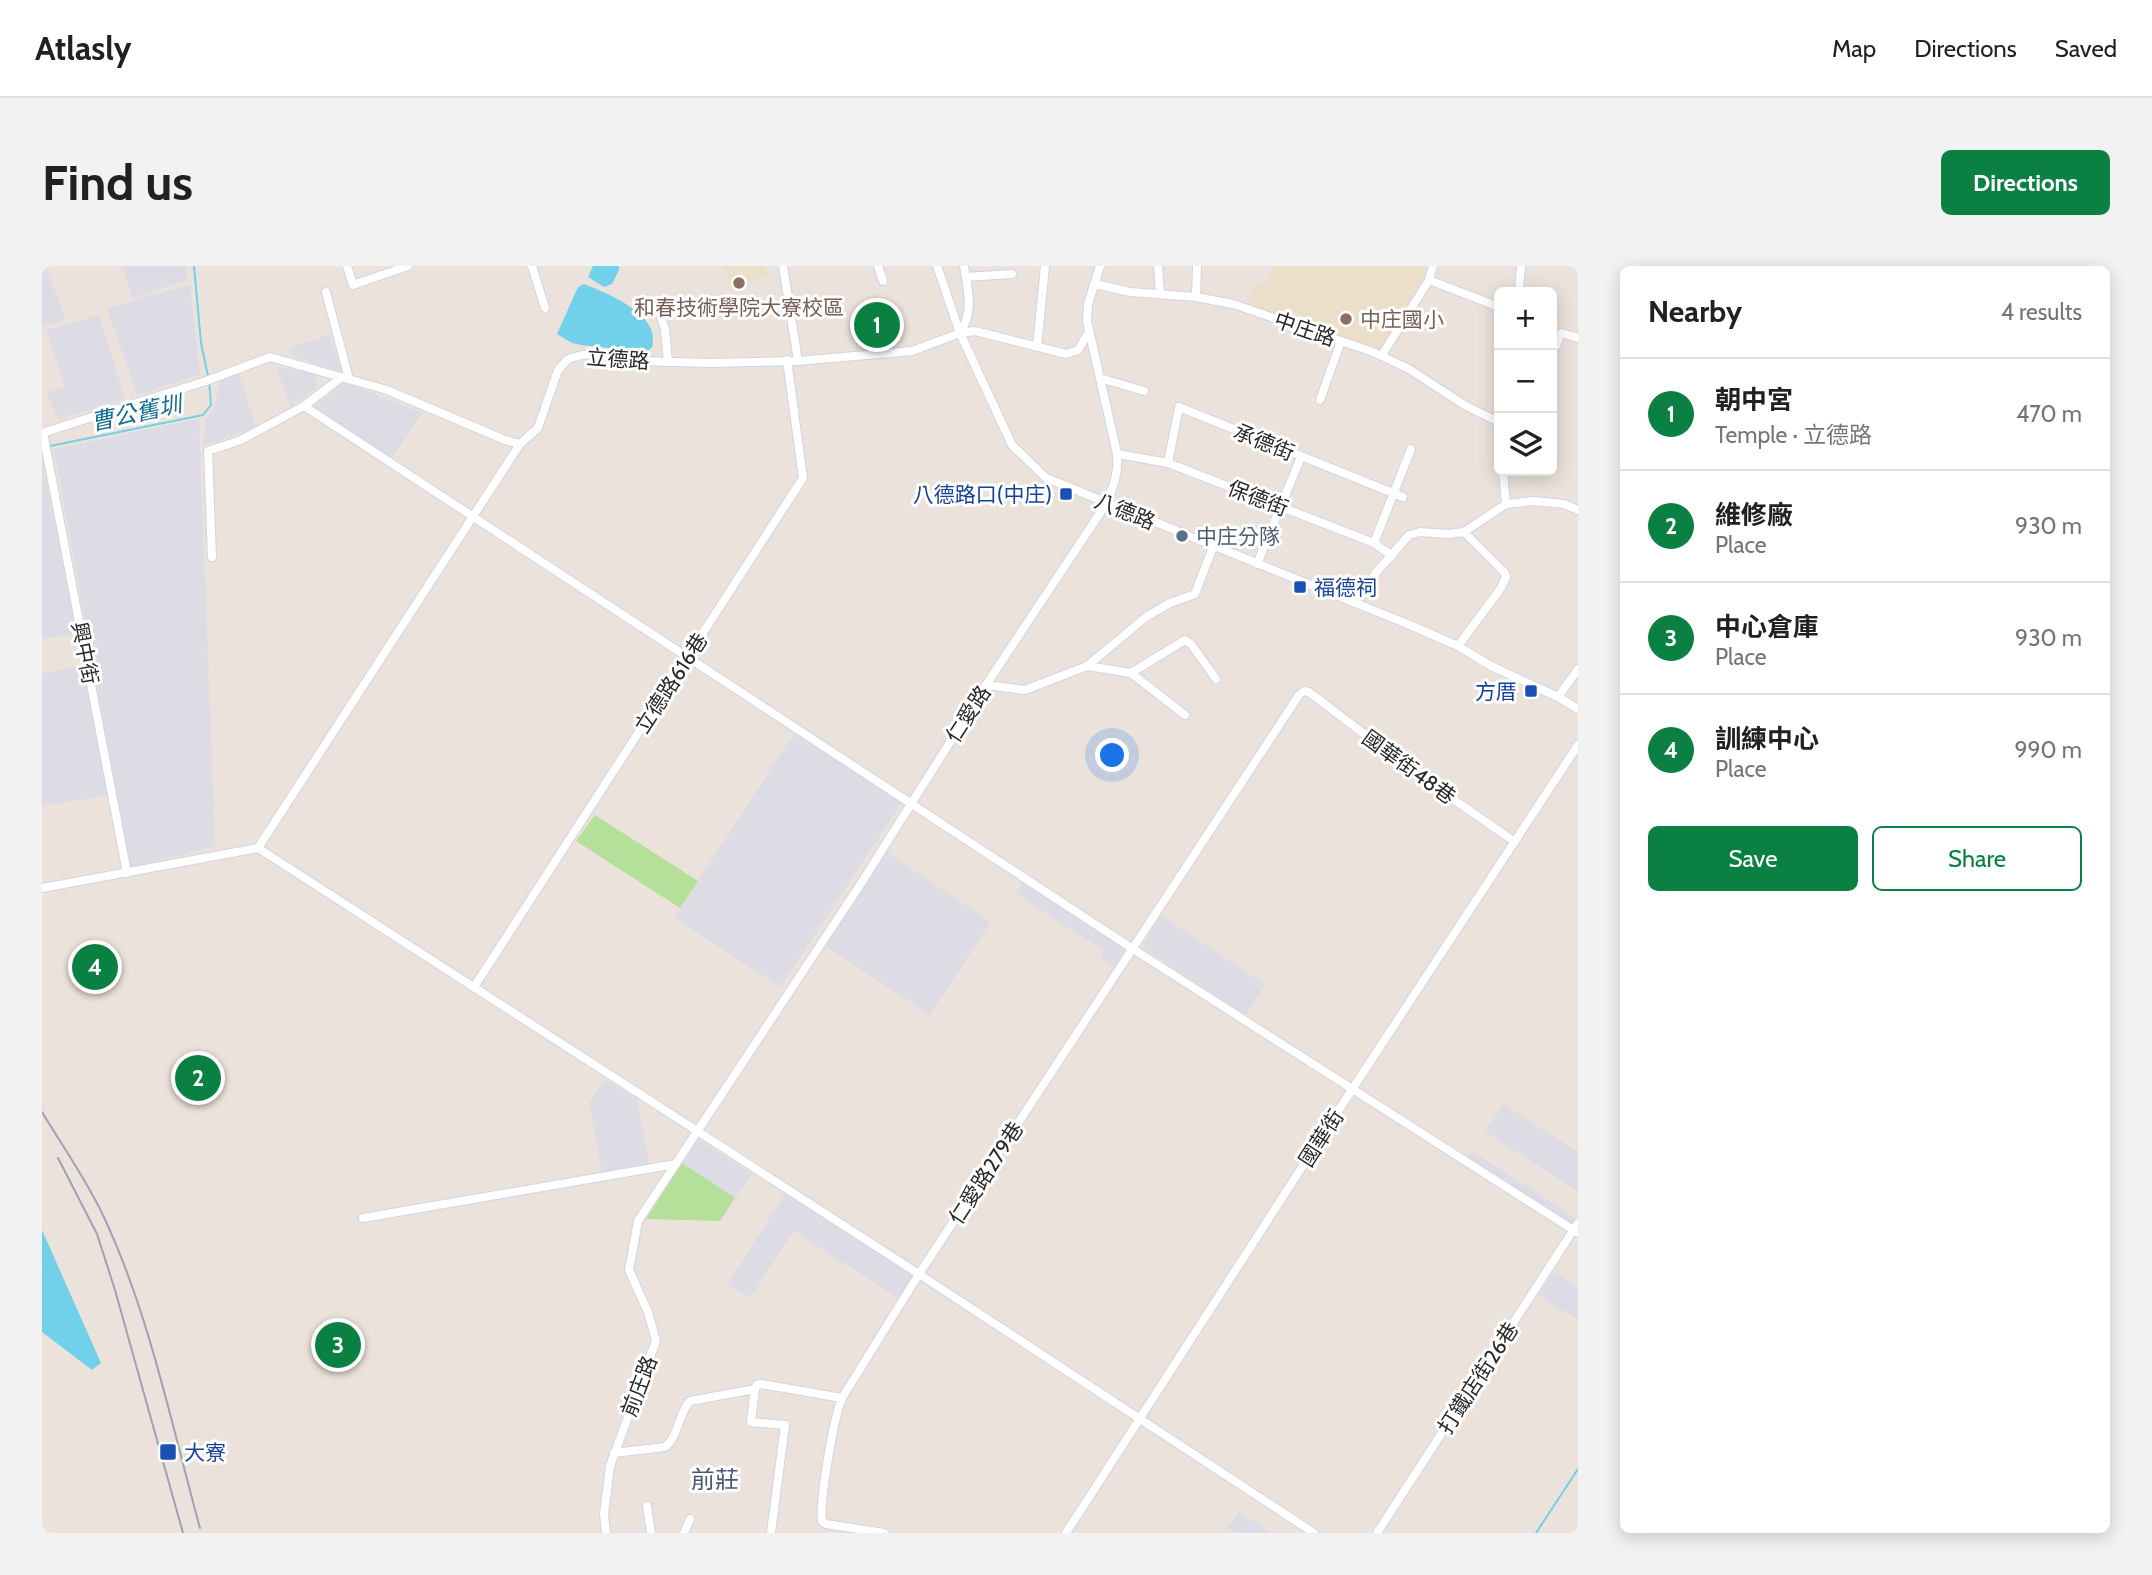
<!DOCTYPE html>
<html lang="en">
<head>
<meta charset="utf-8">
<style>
	:root { --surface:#fff; --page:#f2f2f2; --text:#202124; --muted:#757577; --line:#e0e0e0; --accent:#0b8043 }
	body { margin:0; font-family:Cabin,"Noto Sans TC",sans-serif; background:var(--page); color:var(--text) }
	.controls { position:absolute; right:21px; top:21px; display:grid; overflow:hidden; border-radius:10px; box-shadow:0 4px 18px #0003 }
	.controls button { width:63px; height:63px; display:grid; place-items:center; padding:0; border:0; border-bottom:2px solid var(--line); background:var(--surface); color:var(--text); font:35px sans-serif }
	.you { position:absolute; left:1071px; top:490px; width:24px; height:24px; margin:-18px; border:5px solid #fff; border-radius:50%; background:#1a73e8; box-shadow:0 0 0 10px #1a73e833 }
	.badge { display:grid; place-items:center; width:46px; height:46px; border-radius:50%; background:var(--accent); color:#fff; font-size:23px; font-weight:700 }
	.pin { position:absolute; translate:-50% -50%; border:4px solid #fff; box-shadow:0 2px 7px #0006 }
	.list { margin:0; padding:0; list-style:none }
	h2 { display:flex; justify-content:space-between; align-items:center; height:91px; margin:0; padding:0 28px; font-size:30px }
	h2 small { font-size:23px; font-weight:400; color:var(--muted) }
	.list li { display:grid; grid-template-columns:46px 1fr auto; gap:21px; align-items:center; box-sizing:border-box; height:112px; padding:0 28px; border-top:2px solid var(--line) }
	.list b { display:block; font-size:26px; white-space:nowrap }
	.list p { margin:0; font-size:23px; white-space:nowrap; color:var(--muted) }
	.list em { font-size:23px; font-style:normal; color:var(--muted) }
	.actions { display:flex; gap:14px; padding:21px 28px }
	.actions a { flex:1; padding:16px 0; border:2px solid var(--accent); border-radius:10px; text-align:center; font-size:24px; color:var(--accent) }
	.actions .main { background:var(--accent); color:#fff }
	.icon { flex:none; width:38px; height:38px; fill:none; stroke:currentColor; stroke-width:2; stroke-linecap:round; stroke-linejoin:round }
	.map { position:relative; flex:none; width:1536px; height:1267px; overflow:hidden; border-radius:10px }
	header { display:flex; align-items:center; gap:42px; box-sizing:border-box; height:98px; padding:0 35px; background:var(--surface); border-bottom:2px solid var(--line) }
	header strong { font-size:33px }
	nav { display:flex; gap:38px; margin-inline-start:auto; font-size:24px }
	.intro { display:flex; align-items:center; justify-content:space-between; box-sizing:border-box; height:168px; padding:0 42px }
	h1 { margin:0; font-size:49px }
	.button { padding:18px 32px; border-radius:10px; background:var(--accent); color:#fff; font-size:24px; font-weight:700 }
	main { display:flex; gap:42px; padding:0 42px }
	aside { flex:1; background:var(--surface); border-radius:10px; box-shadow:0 4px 18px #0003 }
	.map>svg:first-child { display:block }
	.industrial { fill:#dddbe3 }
	.education { fill:#ecdfca }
	.green { fill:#b4e099 }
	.water { fill:#71d0ea }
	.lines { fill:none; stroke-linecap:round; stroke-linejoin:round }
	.stream { stroke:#71d0ea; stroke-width:2 }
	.minor-casing { stroke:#d0d4e1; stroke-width:10 }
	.minor { stroke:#fff; stroke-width:8 }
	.rail { stroke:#9ea2b2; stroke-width:2 }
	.education-dot { fill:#8d6e63; stroke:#fff; stroke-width:2.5 }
	.transit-dot { fill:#1a4fb4; stroke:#fff; stroke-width:2.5 }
	.service-dot { fill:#5c6f8a; stroke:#fff; stroke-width:2.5 }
	.labels { text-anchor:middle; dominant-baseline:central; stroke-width:6; stroke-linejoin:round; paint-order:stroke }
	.education-label { font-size:21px; fill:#785e54; stroke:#fff }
	.street-label { font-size:21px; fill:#292929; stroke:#fff }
	.transit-label { font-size:21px; fill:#164399; stroke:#fff; text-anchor:end }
	.service-label { font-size:21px; fill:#4e5e75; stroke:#fff; text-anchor:start }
	.water-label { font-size:23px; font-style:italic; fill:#126d93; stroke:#fff }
	.quarter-label { font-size:24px; fill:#4b5577; stroke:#fff }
</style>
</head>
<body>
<header>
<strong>Atlasly</strong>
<nav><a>Map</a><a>Directions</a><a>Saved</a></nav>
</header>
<div class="intro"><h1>Find us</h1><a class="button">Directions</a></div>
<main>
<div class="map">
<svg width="1536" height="1267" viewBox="0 0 1536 1267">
	<rect width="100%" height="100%" fill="#ebe3db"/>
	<g class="industrial">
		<path d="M0,0H3L24,53L0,61Z"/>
		<path d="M81,0H143L145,14L90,33Z"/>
		<path d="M148,19L158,108L95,129L65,42Z"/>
		<path d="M57,49L83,133L16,153L4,127L23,120L4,64Z"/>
		<path d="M287,69L300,106L255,92L245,83Z"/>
		<path d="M234,100L273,108L276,121L248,141Z"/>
		<path d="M197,108L214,161L161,180L164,151L172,141L179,114Z"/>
		<path d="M303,116L380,147L350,192L271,141Z"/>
		<path d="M157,153L173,580L88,602L12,183Z"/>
		<path d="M0,193L34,367L0,373Z"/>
		<path d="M41,400L67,529L0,540V407Z"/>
		<path d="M755,468L861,535L738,721L632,652L743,481Z"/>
		<path d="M844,586L949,656L888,749L783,680Z"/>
		<path d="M982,615L1085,682L1073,701L1058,691L1062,685L973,627Z"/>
		<path d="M1119,650L1223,718L1204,749L1100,681Z"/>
		<path d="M562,813L595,833L607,898L560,908L547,837Z"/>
		<path d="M1462,838L1536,886V926L1443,865Z"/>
		<path d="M656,873L710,908L693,932L640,897Z"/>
		<path d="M1430,885L1535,953L1528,963L1424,894Z"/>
		<path d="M743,928L872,1010L856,1032L752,965L708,1032L685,1019Z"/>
		<path d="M1512,1006L1536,1021V1054L1496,1029Z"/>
		<path d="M1197,1246L1229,1267H1193L1185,1262Z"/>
	</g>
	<g class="education">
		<path d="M682,0H723L726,10L689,23Z"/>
		<path d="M1231,0H1384L1381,12L1339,83L1206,38L1214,15L1225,18Z"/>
	</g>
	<g class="green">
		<path d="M553,549L656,615L638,642L534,575Z"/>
		<path d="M640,897L693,932L678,955L604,953Z"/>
	</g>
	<g class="water">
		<path d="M551,0H577V4L570,18L562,21L546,11Z"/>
		<path d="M542,18C564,27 611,45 611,73C611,81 610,83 603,86L539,79L530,77L515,68L536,21Z"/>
		<path d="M0,964L59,1097L50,1104L0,1066Z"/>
	</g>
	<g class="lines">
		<g class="stream">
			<path d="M152,0L159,77L166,110"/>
			<path d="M8,180L161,149L169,139L167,115"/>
			<path d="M1494,1267L1536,1203"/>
		</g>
		<defs>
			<g id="minor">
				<path d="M305,0L311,19L366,0"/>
				<path d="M490,0L503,42"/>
				<path d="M741,0L756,95"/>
				<path d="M836,0L841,15"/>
				<path d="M895,0L918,67L970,179L1004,212L1368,359L1416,380L1449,400L1516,431L1536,443"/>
				<path d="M1116,0L1118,28"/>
				<path d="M924,11L970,8"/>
				<path d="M1387,14L1457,41"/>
				<path d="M1053,18L1088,26L1154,31L1191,38L1331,86L1367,103L1424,140L1457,156"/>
				<path d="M284,26L307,113"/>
				<path d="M1477,26L1479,0"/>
				<path d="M1154,31L1155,0"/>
				<path d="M616,43L623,63L626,96"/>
				<path d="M918,67C932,46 926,24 922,0"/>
				<path d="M995,81L1003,0"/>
				<path d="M1510,84L1514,80L1519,67L1536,72"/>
				<path d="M1340,89L1387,14L1391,0"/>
				<path d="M1058,112L1102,125"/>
				<path d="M1278,134L1299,75"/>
				<path d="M262,140L1091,683L1536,967"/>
				<path d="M0,167L164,115L228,91L345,124L463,174L478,178L496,162L516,104L526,93L540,89L554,88L597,95L668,97L756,95L870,85L918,67L933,65L1024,88L1036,84L1047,66"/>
				<path d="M1,167L85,607"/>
				<path d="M1076,188L1126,197L1332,277L1350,290"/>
				<path d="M1126,197L1137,141L1361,231"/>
				<path d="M1461,205L1464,238"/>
				<path d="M1332,277L1369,183"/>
				<path d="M170,291L166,185L199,174L262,140L300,111"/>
				<path d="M1215,298L1259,191"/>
				<path d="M1313,337L1333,308L1367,269L1378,266L1407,268L1422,266L1464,238L1492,235L1522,238L1536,244"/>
				<path d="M1416,380L1459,322L1464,311L1463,307L1422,266"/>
				<path d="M1045,400L1089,407L1143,449"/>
				<path d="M1089,407L1143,374L1149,378L1174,413"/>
				<path d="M944,419L983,424L1045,400L1104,351L1128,337L1153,328L1171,281"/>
				<path d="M1516,431L1536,403"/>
				<path d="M216,582L478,178"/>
				<path d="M0,622L216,582L877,1008L1272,1267"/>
				<path d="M432,721L761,212L745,94"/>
				<path d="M321,952L634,898"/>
				<path d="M713,1123L709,1156L743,1159L729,1267"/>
				<path d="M572,1187L623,1181C637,1170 636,1148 648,1135L713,1123L715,1119L719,1118L800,1132"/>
				<path d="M605,1240L609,1267"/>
				<path d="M564,1267L562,1248L568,1200L614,1075L606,1046L587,1004L596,955L818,619L944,419L1064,238C1072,219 1078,204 1074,183L1045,55L1046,38L1058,0"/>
				<path d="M642,1267L648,1253"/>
				<path d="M842,1267L784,1258L780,1255C777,1237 792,1150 800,1132L877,1008L1257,429L1262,425L1267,426L1372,506L1473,576"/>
				<path d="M1024,1267L1311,822L1536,479"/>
				<path d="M1335,1267L1536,957"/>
			</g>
		</defs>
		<use href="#minor" class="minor-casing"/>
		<use href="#minor" class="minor"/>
		<g class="rail">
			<path d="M0,846C20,879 43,912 60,947C107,1046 129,1157 158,1262"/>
			<path d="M16,892L55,968L73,1024L141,1267"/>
		</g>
	</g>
	<g class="education-dot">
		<circle cx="697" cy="17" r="7"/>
		<circle cx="1304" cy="53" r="7"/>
	</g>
	<g class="transit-dot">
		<rect x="1017" y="221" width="14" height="14" rx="3.5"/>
		<rect x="1251" y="314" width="14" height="14" rx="3.5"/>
		<rect x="1482" y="418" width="14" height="14" rx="3.5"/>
		<rect x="117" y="1177" width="18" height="18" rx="3.5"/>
	</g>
	<circle class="service-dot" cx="1140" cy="270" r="7"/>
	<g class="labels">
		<g class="education-label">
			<text x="697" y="41">和春技術學院大寮校區</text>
			<text x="1318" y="53" text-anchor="start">中庄國小</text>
		</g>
		<g class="street-label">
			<text transform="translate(1263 63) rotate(19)">中庄路</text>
			<text transform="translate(576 93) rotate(4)">立德路</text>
			<text transform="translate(1222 176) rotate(22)">承德街</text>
			<text transform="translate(1216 232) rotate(21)">保德街</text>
			<text transform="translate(1083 245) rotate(22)">八德路</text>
			<text transform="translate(43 387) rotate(79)">興中街</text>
			<text transform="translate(629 417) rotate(-57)">立德路616巷</text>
			<text transform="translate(926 448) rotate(-57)">仁愛路</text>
			<text transform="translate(1367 501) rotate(36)">國華街48巷</text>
			<text transform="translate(1279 872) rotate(-57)">國華街</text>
			<text transform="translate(944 907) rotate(-57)">仁愛路279巷</text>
			<text transform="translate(1436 1112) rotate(-57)">打鐵店街26巷</text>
			<text transform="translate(597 1120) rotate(-69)">前庄路</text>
		</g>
		<g class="transit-label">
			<text x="1010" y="228">八德路口(中庄)</text>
			<text x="1272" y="321" text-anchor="start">福德祠</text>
			<text x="1475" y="425">方厝</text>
			<text x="142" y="1186" text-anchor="start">大寮</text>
		</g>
		<g class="service-label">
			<text x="1154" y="270">中庄分隊</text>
		</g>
		<g class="water-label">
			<text transform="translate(94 147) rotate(-12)">曹公舊圳</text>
		</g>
		<g class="quarter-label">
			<text x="673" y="1213">前莊</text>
		</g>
	</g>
</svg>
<div class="controls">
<button>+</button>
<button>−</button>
<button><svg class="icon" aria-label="layers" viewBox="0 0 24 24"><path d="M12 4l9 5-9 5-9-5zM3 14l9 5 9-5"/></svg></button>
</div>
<div class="you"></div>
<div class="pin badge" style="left:835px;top:59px">1</div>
<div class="pin badge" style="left:156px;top:812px">2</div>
<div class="pin badge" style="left:296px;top:1079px">3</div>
<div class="pin badge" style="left:53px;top:701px">4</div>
</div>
<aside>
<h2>Nearby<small>4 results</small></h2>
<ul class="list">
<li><span class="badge">1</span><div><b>朝中宮</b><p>Temple · 立德路</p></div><em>470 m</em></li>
<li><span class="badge">2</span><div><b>維修廠</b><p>Place</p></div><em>930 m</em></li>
<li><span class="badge">3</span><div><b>中心倉庫</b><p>Place</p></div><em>930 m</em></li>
<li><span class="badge">4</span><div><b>訓練中心</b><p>Place</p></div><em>990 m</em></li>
</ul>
<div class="actions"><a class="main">Save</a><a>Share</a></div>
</aside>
</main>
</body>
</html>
